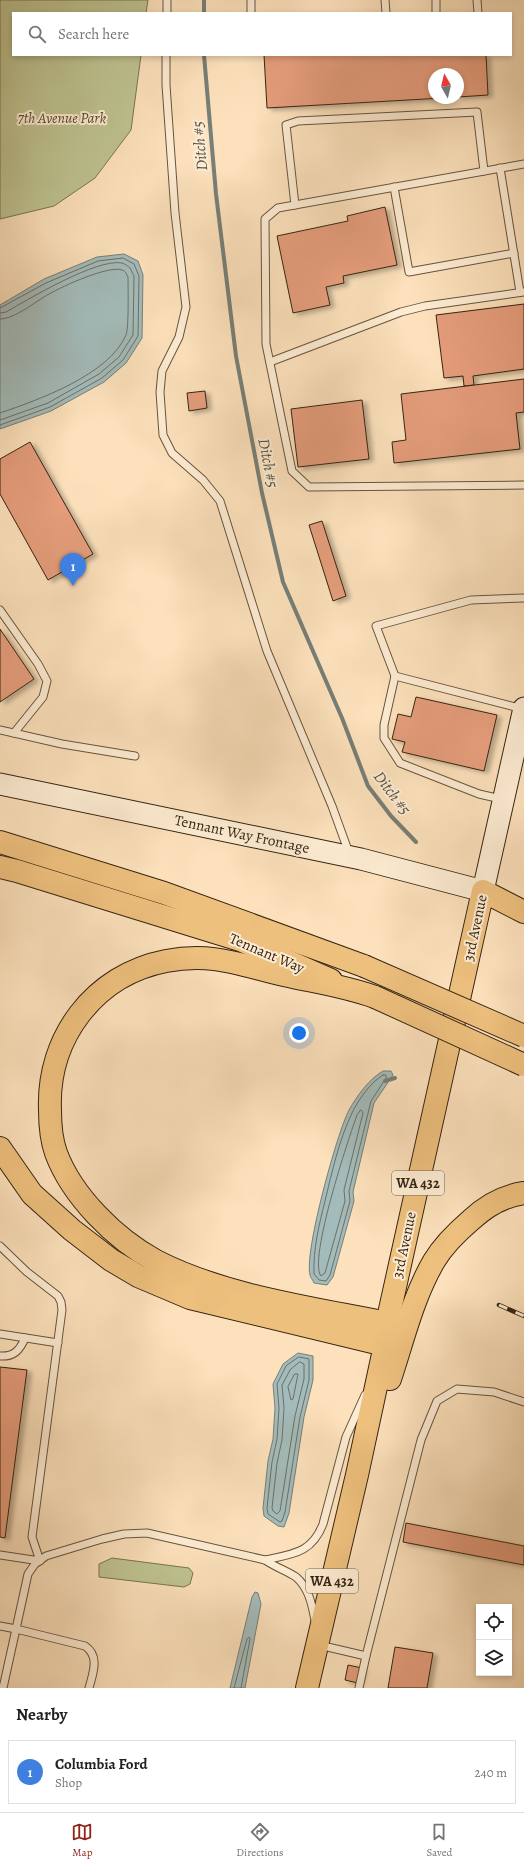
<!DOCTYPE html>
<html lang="en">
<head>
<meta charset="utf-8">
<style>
	:root { --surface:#fff; --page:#f6f6f6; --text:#202124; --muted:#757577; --line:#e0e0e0; --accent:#8f2418 }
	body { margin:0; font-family:Alegreya,serif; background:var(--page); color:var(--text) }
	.controls { position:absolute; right:12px; bottom:12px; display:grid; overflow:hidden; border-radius:0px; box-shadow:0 2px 6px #0003 }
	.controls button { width:36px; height:36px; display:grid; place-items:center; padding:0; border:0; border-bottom:1px solid var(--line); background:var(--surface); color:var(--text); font:20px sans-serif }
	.compass { position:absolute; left:428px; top:68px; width:36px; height:36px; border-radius:50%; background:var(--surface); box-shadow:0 2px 6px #0003; rotate:352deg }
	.you { position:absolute; left:299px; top:1033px; width:14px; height:14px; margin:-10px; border:3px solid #fff; border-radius:50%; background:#1a73e8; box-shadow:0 0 0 6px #1a73e833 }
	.badge { display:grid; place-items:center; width:26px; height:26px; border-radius:50%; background:var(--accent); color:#fff; font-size:13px; font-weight:700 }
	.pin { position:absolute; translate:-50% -33px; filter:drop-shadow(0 1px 2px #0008) }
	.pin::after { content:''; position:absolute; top:21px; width:14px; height:12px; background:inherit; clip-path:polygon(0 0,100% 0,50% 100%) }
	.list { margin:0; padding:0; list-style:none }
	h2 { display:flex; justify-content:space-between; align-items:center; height:52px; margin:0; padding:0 16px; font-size:17px }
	h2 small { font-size:13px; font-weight:400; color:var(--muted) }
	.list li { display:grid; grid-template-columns:26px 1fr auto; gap:12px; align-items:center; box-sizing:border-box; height:64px; margin:0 8px 8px; padding:0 8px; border:1px solid var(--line); border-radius:0px }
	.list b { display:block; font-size:15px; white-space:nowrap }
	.list p { margin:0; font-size:13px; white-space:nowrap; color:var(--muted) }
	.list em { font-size:13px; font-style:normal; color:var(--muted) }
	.icon { flex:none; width:22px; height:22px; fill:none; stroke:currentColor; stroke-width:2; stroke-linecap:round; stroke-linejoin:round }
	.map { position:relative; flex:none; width:524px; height:1688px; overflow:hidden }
	.search { position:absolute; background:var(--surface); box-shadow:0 2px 6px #0003; left:12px; right:12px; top:12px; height:44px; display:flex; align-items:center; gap:10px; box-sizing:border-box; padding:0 14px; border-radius:0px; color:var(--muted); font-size:15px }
	.sheet { height:124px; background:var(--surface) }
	nav { display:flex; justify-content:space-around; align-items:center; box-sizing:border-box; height:56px; border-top:1px solid var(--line); background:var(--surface); font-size:11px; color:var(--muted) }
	nav a { display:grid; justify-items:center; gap:2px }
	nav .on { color:var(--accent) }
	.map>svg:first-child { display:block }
	.green { fill:#bec391; stroke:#7a7452 }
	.water { fill:#a3bbba; stroke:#777f77 }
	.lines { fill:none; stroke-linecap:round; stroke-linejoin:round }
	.shore { stroke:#6c7066; stroke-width:1 }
	.stream { stroke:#777f77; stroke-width:4 }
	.building { fill:#e59d7c; stroke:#362512; filter:url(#shadow) }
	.lane-casing { stroke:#68543c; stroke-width:9 }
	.secondary-casing { stroke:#362512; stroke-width:23 }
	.primary-casing { stroke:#362512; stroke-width:24 }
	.highway-casing { stroke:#362512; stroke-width:24 }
	.lane { stroke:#fdecd3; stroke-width:7 }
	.secondary { stroke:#fdecd3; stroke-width:21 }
	.primary { stroke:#eec07e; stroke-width:22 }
	.highway { stroke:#eec07e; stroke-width:22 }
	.rail-casing { stroke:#362512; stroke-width:4.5 }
	.rail { stroke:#fdecd3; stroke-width:3; stroke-dasharray:9; stroke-linecap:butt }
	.highway-bridge-casing { stroke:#362512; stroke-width:24; stroke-linecap:butt }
	.highway-bridge { stroke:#eec07e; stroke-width:22 }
	.labels { text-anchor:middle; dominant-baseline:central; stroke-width:4; stroke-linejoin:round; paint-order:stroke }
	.shield { fill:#fdecd3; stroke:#72614c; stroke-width:1 }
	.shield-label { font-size:14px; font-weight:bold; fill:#362512 }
	.park-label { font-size:15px; font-style:italic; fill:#584c32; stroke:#fdecd3 }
	.street-label { font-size:15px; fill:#362512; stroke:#fdecd3 }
	.water-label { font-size:16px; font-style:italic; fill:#575244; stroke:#fdecd3 }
</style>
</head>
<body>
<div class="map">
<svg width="524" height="1688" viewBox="0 0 524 1688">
	<defs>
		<filter id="shadow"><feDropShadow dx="4.5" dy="2.5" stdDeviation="2" flood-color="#0004"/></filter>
	</defs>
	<rect width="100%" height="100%" fill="#fce1bc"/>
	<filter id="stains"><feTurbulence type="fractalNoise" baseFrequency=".005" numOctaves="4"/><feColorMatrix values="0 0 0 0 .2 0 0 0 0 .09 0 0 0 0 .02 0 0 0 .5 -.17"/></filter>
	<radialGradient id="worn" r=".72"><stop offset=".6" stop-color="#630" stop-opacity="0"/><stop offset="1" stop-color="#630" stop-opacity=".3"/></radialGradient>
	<g class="green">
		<path d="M0,0H148L146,13H13V55H141L131,130L95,178L54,206L0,219Z"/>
		<path d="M112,1558L189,1568L193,1573L190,1584L184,1587L99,1577V1564Z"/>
	</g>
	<g class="water">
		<path d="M124,254L138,261L143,275L142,338L126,363L104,382L51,411L0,429V305L44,279L97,257Z"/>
		<path d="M383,1071H391L393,1075L374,1103L353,1192L354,1201L333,1277L327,1285L314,1283C313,1280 310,1277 310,1275C304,1252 337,1133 349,1110C357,1096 369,1079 383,1071Z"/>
		<path d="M298,1353L313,1356V1380L304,1417L289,1513L284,1527L278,1526L264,1516L263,1508L268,1461L273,1439L275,1408L273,1384L283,1364Z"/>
		<path d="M255,1592L258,1593L261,1604L245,1688H230L252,1597Z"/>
	</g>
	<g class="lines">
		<g class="shore">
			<path d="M0,308L46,283L98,261L123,258L134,264L139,276L138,336L123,360L102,378L50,407L0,425"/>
			<path d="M0,313L6,312C29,299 97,258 122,263C125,264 128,266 130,268L134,276L133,335L119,357L99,374L48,403L0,420"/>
			<path d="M0,319C15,319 36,301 49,294C63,286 109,265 122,270C126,271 126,274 128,277C128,287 129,328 126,335C109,375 38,400 0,413"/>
			<path d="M383,1075H386V1078L371,1101L349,1191L350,1201L330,1275L326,1281L319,1280L314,1274C313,1249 319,1225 325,1201C332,1172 339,1140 352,1113C358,1100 371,1082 383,1075Z"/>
			<path d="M361,1110L363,1113L344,1190L345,1201L325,1273L321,1276C308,1260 349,1137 357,1115Z"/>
			<path d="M299,1357L309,1359V1380L300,1417L285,1512L282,1521L280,1522L268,1514L267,1508L272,1462L277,1439L279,1408L277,1384L286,1366Z"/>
			<path d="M300,1362L304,1364V1379L295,1416L280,1511L277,1514L273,1511L272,1508L277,1463L282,1440L284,1408L282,1385L290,1370Z"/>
			<path d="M295,1374H298L293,1399L291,1400L288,1387Z"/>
			<path d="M234,1688L247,1639L249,1637L250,1639L241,1688"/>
		</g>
		<g class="stream">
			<path d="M204,13V0"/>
			<path d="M204,55L216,194L236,356L262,493L283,582L342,718L368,786L391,816L416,842"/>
			<path d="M385,1081L395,1078"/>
		</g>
	</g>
	<g class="building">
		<path d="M264,55H486L488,95L458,97V74H434V98H443L267,108Z"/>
		<path d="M385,207L397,265L343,276L344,283L326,287L330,305L293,313L277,236L348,221L347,216Z"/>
		<path d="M524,304V369L473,376L474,385L464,386L463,376L444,378L436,315Z"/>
		<path d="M524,379V412L516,413L520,449L394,463L392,442L406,440L401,394Z"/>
		<path d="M205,391L207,408L189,411L187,393Z"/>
		<path d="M362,400L369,459L298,467L291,409Z"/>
		<path d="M30,442L93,554L48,580L0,494V459Z"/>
		<path d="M322,521L346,596L333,601L309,525Z"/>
		<path d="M0,629L34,679L0,702Z"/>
		<path d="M416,697L497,715L484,771L402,752L405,742L392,739L398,714L411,717Z"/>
		<path d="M0,1367L27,1370L5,1538L0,1537Z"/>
		<path d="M406,1523L524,1546V1565L403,1542Z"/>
		<path d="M395,1647L433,1653L427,1688H388Z"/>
		<path d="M348,1665L362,1668L358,1683L345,1680Z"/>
	</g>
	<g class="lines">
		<defs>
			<g id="lane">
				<path d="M251,0V13"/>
				<path d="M385,0L386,13"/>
				<path d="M436,0V13"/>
				<path d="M477,0L478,13"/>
				<path d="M167,13V0"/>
				<path d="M166,55V85L175,213L186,307L179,337L162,371L160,392L163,435L172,453L203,480L220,501L267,651L332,806L349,853"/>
				<path d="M524,164L278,208L265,219L266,344L292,471L309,487L524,485"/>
				<path d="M500,168L520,292"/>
				<path d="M394,187L409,272L514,253"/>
				<path d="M295,205L286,125L298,121L477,112L484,171"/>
				<path d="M270,362L401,312L425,306L524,292"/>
				<path d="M0,610L38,664L47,681L43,697L14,733"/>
				<path d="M395,676L523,709"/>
				<path d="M0,730L62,744L135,756"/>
				<path d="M501,799L479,794L400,763L384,738V725L395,676L376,626L471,600L524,598"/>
				<path d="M0,1246L27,1272L58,1296L61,1302L62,1310L32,1537L40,1561L0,1555"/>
				<path d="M0,1334L58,1343"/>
				<path d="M0,1356C14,1357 20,1350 25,1338"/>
				<path d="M265,1560C293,1554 312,1553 323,1524L346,1437L365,1395"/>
				<path d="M0,1626L16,1629L28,1574L35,1564L46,1556L102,1539L124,1534L147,1533L265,1560C275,1567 287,1571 296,1577C309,1588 312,1605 315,1620"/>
				<path d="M319,1645L366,1656L359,1688"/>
				<path d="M366,1656L421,1440L437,1401L457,1389L494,1392L524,1402"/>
				<path d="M3,1688L16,1629L85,1646C100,1656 93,1673 89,1688"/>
			</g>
			<path id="secondary" d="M0,784L361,859L483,891L524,708"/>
			<g id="primary">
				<path d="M0,842L164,893L364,966"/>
				<path d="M0,867L17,871L240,940L331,980"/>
			</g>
			<g id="highway">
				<path d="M375,997C345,986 315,982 284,975C240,965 213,952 166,961C94,975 47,1038 50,1110C50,1124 51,1139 56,1153C72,1196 115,1239 156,1261C224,1296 313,1308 387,1323"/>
				<path d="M0,1148L32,1194L72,1230L111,1260L138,1276L190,1298L385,1345"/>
				<path d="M390,1379C403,1340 413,1297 434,1261C443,1246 457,1232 471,1220C486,1206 503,1196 524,1193"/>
				<path d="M307,1688L357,1475L385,1345L387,1323L483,891L524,912"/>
			</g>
		</defs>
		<use href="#lane" class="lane-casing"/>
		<use href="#secondary" class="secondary-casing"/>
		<use href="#primary" class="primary-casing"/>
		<use href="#highway" class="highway-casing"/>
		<use href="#lane" class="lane"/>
		<use href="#secondary" class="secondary"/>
		<use href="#primary" class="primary"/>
		<use href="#highway" class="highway"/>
		<defs>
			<path id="rail" d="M499,1305L524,1316"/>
		</defs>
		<use href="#rail" class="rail-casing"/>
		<use href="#rail" class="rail"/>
		<defs>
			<g id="highway-bridge">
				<path d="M364,966L524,1036"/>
				<path d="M375,997L524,1065"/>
			</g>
		</defs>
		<use href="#highway-bridge" class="highway-bridge-casing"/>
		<use href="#highway-bridge" class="highway-bridge"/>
	</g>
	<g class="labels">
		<g class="shield">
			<rect x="392" y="1171" width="52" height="24" rx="3"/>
			<rect x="306" y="1569" width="52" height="24" rx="3"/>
		</g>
		<g class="shield-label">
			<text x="418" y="1183">WA 432</text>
			<text x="332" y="1581">WA 432</text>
		</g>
		<g class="park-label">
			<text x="62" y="118">7th Avenue Park</text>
		</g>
		<g class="street-label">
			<text transform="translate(242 834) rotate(12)">Tennant Way Frontage</text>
			<text transform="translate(475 928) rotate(-78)">3rd Avenue</text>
			<text transform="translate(267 953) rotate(23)">Tennant Way</text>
			<text transform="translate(404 1245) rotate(-78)">3rd Avenue</text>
		</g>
		<g class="water-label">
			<text transform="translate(200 146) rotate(-95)">Ditch #5</text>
			<text transform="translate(268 463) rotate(79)">Ditch #5</text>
			<text transform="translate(392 793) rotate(53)">Ditch #5</text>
		</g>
	</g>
	<rect width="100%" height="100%" filter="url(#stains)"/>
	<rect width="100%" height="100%" fill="url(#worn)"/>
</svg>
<div class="controls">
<button><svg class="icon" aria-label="locate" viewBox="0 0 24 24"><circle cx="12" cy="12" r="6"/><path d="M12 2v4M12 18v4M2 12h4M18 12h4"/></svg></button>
<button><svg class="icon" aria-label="layers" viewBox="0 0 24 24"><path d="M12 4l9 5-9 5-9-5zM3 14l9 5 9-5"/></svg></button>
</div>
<svg class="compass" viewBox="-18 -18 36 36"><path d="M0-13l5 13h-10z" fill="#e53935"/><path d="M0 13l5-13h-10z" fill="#757577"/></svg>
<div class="you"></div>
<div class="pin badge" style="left:73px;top:586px;background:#3f7fe0">1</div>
<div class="search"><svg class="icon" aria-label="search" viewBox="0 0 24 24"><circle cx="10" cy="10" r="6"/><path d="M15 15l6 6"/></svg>Search here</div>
</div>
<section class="sheet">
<h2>Nearby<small></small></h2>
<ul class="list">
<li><span class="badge" style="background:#3f7fe0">1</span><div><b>Columbia Ford</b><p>Shop</p></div><em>240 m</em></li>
</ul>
</section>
<nav>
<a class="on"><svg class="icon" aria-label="map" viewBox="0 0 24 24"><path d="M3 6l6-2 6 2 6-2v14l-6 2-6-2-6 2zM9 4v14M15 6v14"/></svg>Map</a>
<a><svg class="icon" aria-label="directions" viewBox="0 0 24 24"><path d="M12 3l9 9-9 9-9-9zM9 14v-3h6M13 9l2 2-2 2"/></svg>Directions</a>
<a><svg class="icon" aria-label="saved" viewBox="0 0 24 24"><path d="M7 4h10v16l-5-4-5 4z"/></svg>Saved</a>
</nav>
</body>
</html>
